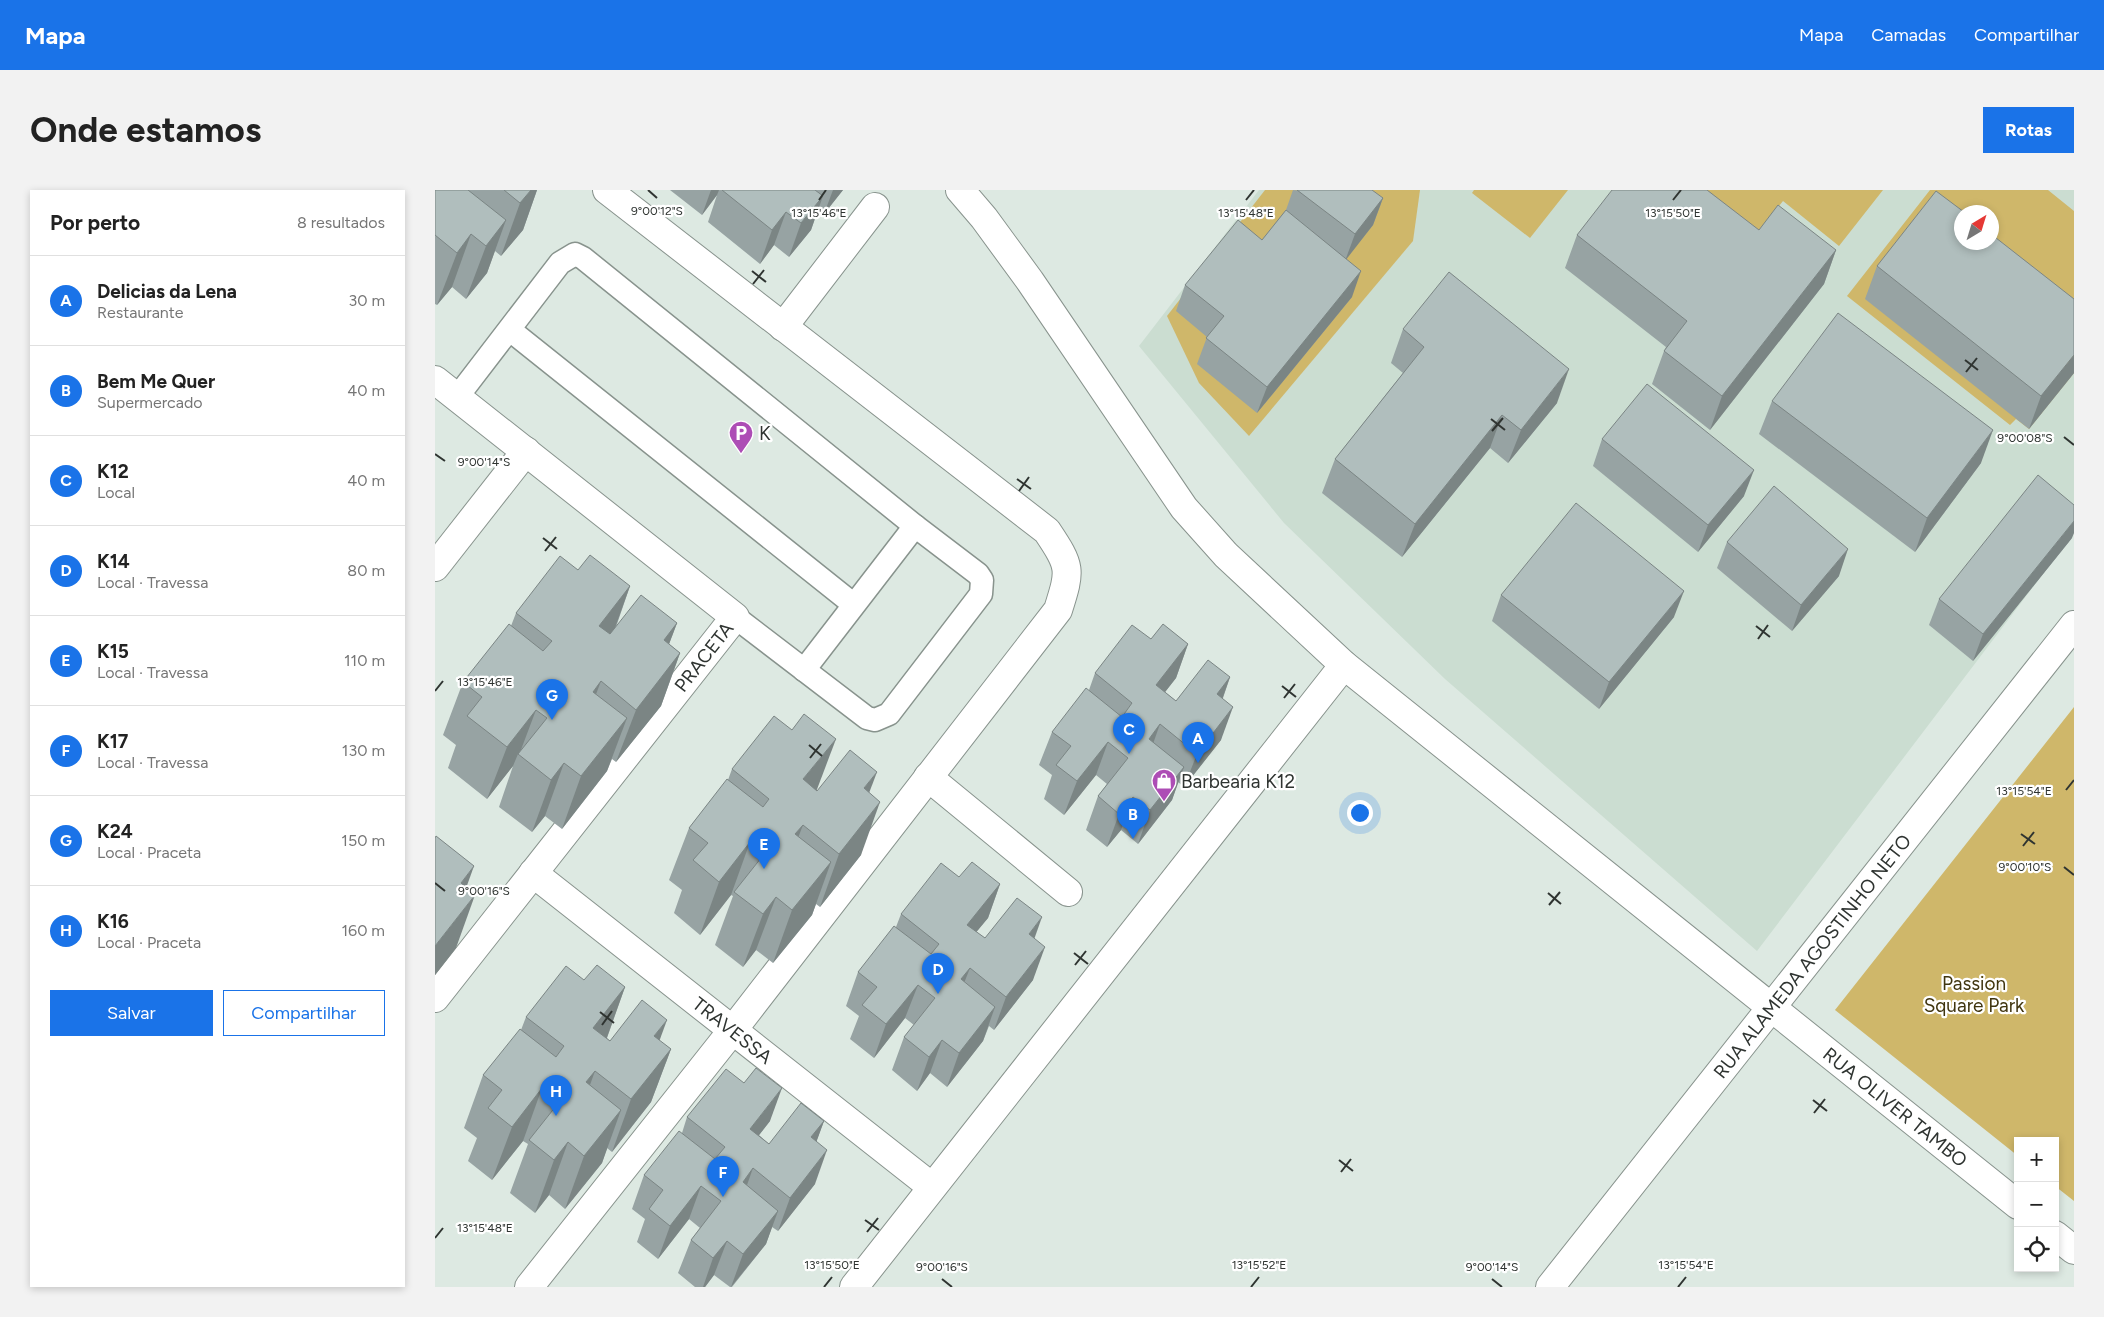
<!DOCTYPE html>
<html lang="pt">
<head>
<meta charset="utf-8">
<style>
	:root { --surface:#fff; --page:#f2f2f2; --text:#222; --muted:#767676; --line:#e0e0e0; --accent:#1a73e8 }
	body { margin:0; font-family:Figtree,sans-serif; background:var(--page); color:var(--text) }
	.controls { position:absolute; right:15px; bottom:15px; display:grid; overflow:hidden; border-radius:0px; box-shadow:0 2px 8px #0003 }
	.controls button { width:45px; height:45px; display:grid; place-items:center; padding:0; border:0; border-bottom:1px solid var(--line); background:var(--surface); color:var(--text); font:25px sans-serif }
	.compass { position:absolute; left:1519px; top:15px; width:45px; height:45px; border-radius:50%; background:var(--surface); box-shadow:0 2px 8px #0003; rotate:38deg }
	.you { position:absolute; left:924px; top:622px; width:18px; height:18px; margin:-12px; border:4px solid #fff; border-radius:50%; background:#1a73e8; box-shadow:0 0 0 8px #1a73e833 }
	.badge { display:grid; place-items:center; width:32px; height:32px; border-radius:50%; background:var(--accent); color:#fff; font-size:16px; font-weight:700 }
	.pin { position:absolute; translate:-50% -41px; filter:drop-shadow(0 1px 2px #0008) }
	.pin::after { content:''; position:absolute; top:26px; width:18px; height:15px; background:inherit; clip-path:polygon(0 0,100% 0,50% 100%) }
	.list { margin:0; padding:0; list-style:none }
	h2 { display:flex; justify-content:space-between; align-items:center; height:65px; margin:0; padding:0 20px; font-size:21px }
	h2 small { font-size:16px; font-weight:400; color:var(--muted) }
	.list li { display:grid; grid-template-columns:32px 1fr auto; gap:15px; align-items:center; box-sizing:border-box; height:90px; padding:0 20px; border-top:1px solid var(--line) }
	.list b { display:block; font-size:19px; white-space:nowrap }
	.list p { margin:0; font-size:16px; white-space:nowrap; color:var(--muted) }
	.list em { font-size:16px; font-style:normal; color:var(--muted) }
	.actions { display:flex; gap:10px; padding:15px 20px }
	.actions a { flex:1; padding:11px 0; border:1px solid var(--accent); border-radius:0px; text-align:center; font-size:18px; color:var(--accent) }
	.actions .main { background:var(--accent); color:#fff }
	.icon { flex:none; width:28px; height:28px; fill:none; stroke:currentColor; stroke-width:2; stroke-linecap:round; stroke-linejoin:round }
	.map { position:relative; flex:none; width:1639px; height:1097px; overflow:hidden; border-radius:0px }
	header { display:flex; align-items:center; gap:30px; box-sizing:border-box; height:70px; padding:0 25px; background:var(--accent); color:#fff }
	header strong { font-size:24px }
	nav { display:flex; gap:28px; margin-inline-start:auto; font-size:18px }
	.intro { display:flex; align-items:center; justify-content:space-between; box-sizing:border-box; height:120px; padding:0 30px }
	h1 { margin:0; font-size:35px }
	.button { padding:12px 22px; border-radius:0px; background:var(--accent); color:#fff; font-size:18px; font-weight:700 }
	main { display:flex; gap:30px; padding:0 30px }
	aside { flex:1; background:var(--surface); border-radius:0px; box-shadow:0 2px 8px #0003 }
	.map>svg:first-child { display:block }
	.built { fill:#cbddd1; fill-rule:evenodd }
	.green { fill:#cfb76a; fill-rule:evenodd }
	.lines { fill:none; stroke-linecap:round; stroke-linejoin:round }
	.lane-casing { stroke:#88938d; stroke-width:25 }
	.street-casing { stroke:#88938d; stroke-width:30 }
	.lane { stroke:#fff; stroke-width:22 }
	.street { stroke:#fff; stroke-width:28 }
	.wall { fill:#97a3a3 }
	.shaded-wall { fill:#7b8584 }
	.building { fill:#b0bebd; stroke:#7b8584 }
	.ticks { fill:none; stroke:#2f3431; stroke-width:2 }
	.labels { text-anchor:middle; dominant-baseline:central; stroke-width:4.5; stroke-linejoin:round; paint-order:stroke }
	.poi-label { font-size:19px; fill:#2f3431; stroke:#fff; text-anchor:start }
	.street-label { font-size:19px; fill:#2f3431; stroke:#fff }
	.park-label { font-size:19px; fill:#40350f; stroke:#fff }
	.ticks-label { font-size:12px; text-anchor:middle; fill:#2f3431; stroke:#fff; stroke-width:4.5; stroke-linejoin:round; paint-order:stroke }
</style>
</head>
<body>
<header>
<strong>Mapa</strong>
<nav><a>Mapa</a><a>Camadas</a><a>Compartilhar</a></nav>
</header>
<div class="intro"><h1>Onde estamos</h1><a class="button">Rotas</a></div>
<main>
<aside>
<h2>Por perto<small>8 resultados</small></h2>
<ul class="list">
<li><span class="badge">A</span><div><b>Delicias da Lena</b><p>Restaurante</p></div><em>30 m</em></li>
<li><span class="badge">B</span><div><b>Bem Me Quer</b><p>Supermercado</p></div><em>40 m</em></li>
<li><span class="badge">C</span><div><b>K12</b><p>Local</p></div><em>40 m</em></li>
<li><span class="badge">D</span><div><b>K14</b><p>Local · Travessa</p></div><em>80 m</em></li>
<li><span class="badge">E</span><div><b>K15</b><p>Local · Travessa</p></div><em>110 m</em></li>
<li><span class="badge">F</span><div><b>K17</b><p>Local · Travessa</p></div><em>130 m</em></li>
<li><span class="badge">G</span><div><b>K24</b><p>Local · Praceta</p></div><em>150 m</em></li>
<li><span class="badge">H</span><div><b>K16</b><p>Local · Praceta</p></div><em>160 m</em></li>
</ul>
<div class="actions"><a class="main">Salvar</a><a>Compartilhar</a></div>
</aside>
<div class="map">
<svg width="1639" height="1097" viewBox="0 0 1639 1097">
	<rect width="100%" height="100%" fill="#dde9e2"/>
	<path class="built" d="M824,0H1639V343L1322,761L1010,489L849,333L704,156ZM1526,22H1556V52H1526Z"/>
	<g class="green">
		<path d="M830,0H985L978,51L814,246L764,193L732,126Z"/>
		<path d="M1039,0H1133L1095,48L1037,3Z"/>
		<path d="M1235,0H1448L1404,56L1348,11L1310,59Z"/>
		<path d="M1495,0H1613L1639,21V183L1594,239L1581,229L1575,235L1412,106ZM1526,22H1556V52H1526Z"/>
		<path d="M1639,517V1011L1620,996V951H1583V966L1400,820Z"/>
	</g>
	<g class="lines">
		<defs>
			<g id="lane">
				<path d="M75,140L418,414"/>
				<path d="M23,206L125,73L140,64L148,68L480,336L543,384L547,390L546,404L454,524L440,530L432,528L300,427"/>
				<path d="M369,480L480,336"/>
			</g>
			<g id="street">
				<path id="s1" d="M525,0L549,28L595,91L749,318L791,365L909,475L1583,1015"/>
				<path d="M348,137L440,17"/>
				<path d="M0,190L300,427L0,808"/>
				<path d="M0,377L91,261"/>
				<path d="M493,587L633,702"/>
				<path id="s2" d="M98,683L497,997"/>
				<path d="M1620,1045L1639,1060"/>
				<path d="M94,1097L297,841L623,420C636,379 636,377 612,341L172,0"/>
				<path d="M419,1097L909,475"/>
				<path id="s3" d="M1115,1097L1639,435"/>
			</g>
		</defs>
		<use href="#lane" class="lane-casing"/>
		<use href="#street" class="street-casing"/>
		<use href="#lane" class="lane"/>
		<use href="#street" class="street"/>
	</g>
	<g class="wall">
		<path d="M0,0H102L88,40L66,66L60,61L52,83L31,109L17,97L2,115L0,114Z"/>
		<path d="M235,0H408L389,24L383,19L376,40L354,67L339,55L325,74L273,32L282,5L267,25Z"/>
		<path d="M858,0L948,8L938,35L911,69L917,107L822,223L762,174L772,147L741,121L750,95L827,50L851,20Z"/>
		<path d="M1324,40L1401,60L1389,94L1275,240L1217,194L1229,161L1231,157L1130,78L1142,45Z"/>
		<path d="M1442,76L1639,183L1594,239L1430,109Z"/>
		<path d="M968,139L1122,213L1073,273L1055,258L967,367L887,303L900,269L968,183L956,173Z"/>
		<path d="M1337,211L1546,273L1480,362L1324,244Z"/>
		<path d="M1167,249L1309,306L1263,362L1158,276Z"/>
		<path d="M1637,348L1538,471L1494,435L1504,409Z"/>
		<path d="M1292,352L1404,386L1357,441L1282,378Z"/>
		<path d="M143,380L195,396L181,437L242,433L234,454L245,463L226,516L181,572L177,569L172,581L127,639L110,626L97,642L64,617L78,576L52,609L13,578L21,555L8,545L28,492L76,436L81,423Z"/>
		<path d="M1066,405L1239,427L1164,519L1057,431Z"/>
		<path d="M716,449L753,454L741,488L730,502L741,511L795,487L788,508L786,550L749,597L743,592L737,610L703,654L686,640L672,657L651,640L663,606L672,594L661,585L629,625L609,609L617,585L604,575L617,542L654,500L660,483Z"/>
		<path d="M297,579L382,600L434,603L426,665L385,717L381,714L377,725L338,773L321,760L308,777L280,755L298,706L296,705L265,745L239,723L247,700L234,690L254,638L293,590Z"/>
		<path d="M524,687L565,694L553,728L541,742L550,748H599L598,790L559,840L554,836L548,851L512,897L495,883L482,901L457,880L469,847L479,835L470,828L439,868L415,849L424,826L411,816L423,782L461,737L466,724Z"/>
		<path d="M149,790L190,797L172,848L175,851H224L236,859L216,912L177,962L172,958L167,973L130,1019L114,1005L100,1023L75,1003L93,954L88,951L57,990L33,971L42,948L29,938L48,885L86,840L91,827Z"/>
		<path d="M252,927L335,931L324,945L334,954L389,931L381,952L380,994L343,1041L337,1037L331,1054L297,1097H295L279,1085L270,1097H260L243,1083L256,1050L265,1038L254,1029L223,1069L202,1052L210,1029L197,1019L209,985L247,943Z"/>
	</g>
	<g class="shaded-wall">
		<path d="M96,0H102L88,40L66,66L85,13Z"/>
		<path d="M276,0H284L282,5L267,25Z"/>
		<path d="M398,0H408L389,24Z"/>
		<path d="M388,6L376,40L354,67L366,33Z"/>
		<path d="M948,8L938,35L910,71L920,44Z"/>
		<path d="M351,22L339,55L325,74L337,40Z"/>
		<path d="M71,30L52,83L31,109L51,56Z"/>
		<path d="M36,44L17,97L2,115L22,63Z"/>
		<path d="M1401,60L1389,94L1275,240L1287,206Z"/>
		<path d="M926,81L917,107L822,223L832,197Z"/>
		<path d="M1639,165V183L1594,239L1606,206Z"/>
		<path d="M1134,179L1122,213L1073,273L1086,240Z"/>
		<path d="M1067,225L1055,258L967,367L980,334Z"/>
		<path d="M1558,240L1546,273L1480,362L1492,328Z"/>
		<path d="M1319,280L1309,306L1263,362L1273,335Z"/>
		<path d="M1639,331V343L1637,348L1538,471L1548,444Z"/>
		<path d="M1413,359L1404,386L1357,441L1366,415Z"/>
		<path d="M195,396L176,449L164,436Z"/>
		<path d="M1249,401L1239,427L1164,519L1174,492Z"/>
		<path d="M242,433L222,486L229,450Z"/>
		<path d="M753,454L741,488L709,529L721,495Z"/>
		<path d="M245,463L226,516L181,572L201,520Z"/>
		<path d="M795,487L783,521L782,504Z"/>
		<path d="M166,491L146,544L158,502Z"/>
		<path d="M798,517L786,550L749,597L762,564Z"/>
		<path d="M101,520L84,565L83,564L78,576L52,609L72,557Z"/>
		<path d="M192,528L172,581L127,639L146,586Z"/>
		<path d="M725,534L713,568L714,549Z"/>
		<path d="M401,549L381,602L368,589Z"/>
		<path d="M673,552L661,585L629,625L642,591Z"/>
		<path d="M129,573L110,626L97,642L116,590Z"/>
		<path d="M749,577L737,610L703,654L715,620Z"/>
		<path d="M442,582L422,635L429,598Z"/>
		<path d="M698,607L686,640L672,657L684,624Z"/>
		<path d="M445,612L426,665L385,717L404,664Z"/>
		<path d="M368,635L348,687L360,644Z"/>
		<path d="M315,652L296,705L265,745L284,692Z"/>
		<path d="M396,672L377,725L338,773L357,720Z"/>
		<path d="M39,676L20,729L26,693Z"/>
		<path d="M565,694L553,728L520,768L532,735Z"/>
		<path d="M40,705L21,758L0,785V756Z"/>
		<path d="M341,707L321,760L308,777L328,724Z"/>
		<path d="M607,727L595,761L594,744Z"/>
		<path d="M610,757L598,790L559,840L571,807Z"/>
		<path d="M535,778L522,811L526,789Z"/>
		<path d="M483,795L470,828L439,868L451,834Z"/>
		<path d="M190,797L171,850L158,838Z"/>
		<path d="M560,817L548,851L512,897L524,863Z"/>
		<path d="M232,830L213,882L219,846Z"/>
		<path d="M507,850L495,883L482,901L494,867Z"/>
		<path d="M236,859L216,912L177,962L196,909Z"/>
		<path d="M160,881L141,934L151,892Z"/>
		<path d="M107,898L88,951L57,990L77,937Z"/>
		<path d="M347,898L335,931L303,972L315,939Z"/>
		<path d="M186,920L167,973L130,1019L149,966Z"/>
		<path d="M389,931L377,964L376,947Z"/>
		<path d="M133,952L114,1005L100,1023L119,970Z"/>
		<path d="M392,960L380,994L343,1041L355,1008Z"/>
		<path d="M318,978L306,1012L308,992Z"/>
		<path d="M266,996L254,1029L223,1069L235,1036Z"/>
		<path d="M343,1021L331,1054L296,1097L308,1064Z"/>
		<path d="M292,1051L279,1085L270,1097H268L278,1068Z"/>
	</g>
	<g class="building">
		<path d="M0,0H33L71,30L51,56L36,44L22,63L0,45Z"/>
		<path d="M69,0H96L85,13Z"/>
		<path d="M287,0H380L388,6L366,33L351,22L337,40Z"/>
		<path d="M862,0H937L948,8L920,44Z"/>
		<path d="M1177,0H1272L1324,40L1343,15L1401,60L1287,206L1229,161L1252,131L1142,45Z"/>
		<path d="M1501,1L1529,22H1526V52H1556V44L1639,109V165L1606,206L1442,76Z"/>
		<path d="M851,20L926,81L832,197L771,148L789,126L750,95L803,30L827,50Z"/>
		<path d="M1014,82L1134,179L1086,240L1067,225L980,334L900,269L989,157L968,139Z"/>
		<path d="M1403,123L1558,240L1492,328L1337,211Z"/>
		<path d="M1212,194L1319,280L1273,335L1167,249Z"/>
		<path d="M1603,285L1639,315V331L1548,444L1504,409Z"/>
		<path d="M1339,296L1413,359L1366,415L1292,352Z"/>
		<path d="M1141,313L1249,401L1174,492L1066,405Z"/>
		<path d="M155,365L195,396L164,436L175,444L206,405L242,433L229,450L245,463L201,520L166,491L158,502L192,528L146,586L129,573L116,590L83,564L112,528L101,520L72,557L32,526L47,507L28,492L74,434L108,461L117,451L81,423L125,366L143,380Z"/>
		<path d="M728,434L753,454L721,495L741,511L773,470L795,487L782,504L798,517L762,564L725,534L714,549L749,577L715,620L698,607L684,624L663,606L693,568L673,552L642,591L621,575L636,556L617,542L651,498L687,527L697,513L660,483L697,435L716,449Z"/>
		<path d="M369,524L401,549L368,589L382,601L415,560L442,582L429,598L445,612L404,664L368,635L360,644L396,672L357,720L341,707L328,724L299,702L330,663L315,652L284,692L258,670L273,653L254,638L292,589L328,617L334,609L297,579L339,526L357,540Z"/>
		<path d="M1,646L39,676L26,693L40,705L0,756V648Z"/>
		<path d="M537,672L565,694L532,735L550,748L582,708L607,727L594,744L610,757L571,807L535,778L526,789L560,817L524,863L507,850L494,867L469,847L500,808L483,795L451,834L427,815L442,797L423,782L459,736L496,764L504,754L466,724L506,673L524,687Z"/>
		<path d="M162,775L190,797L158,838L175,851L207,810L232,830L219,846L236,859L196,909L160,881L151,892L186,920L149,966L133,952L119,970L94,950L125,911L107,898L77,937L53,918L67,900L48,885L85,839L121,867L129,856L91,827L131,776L149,790Z"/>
		<path d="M321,878L347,898L315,939L334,954L366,913L389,931L376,947L392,960L355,1008L318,978L308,992L343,1021L308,1064L292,1051L278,1068L256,1050L286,1011L266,996L235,1036L214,1019L228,1000L209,985L244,941L280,969L290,957L252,927L291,879L309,893Z"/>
	</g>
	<path class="ticks" d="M213,0L222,8M384,10L391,0M811,10L819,0M1238,10L1246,0M317,81L331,92M318,94L329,80M1530,170L1543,180M1531,182L1542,168M1056,229L1070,240M1057,241L1068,228M1629,247L1639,255M0,264L10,271M582,289L596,299M584,301L594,287M108,348L122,359M110,361L121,347M1321,436L1335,447M1323,449L1333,435M847,496L861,507M0,501L8,491M849,508L860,494M374,555L387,566M375,568L386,554M1631,600L1639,590M1586,644L1600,654M1588,656L1599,642M1629,677L1639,685M0,693L10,701M1113,703L1126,714M1114,715L1125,702M639,763L653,774M640,775L651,761M165,822L179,833M167,835L177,821M1378,910L1392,921M1379,923L1390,909M904,970L918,981M906,982L916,969M430,1030L444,1040M432,1042L443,1028M0,1048L8,1038M507,1089L517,1097M1057,1089L1067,1097M389,1097L397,1087M816,1097L824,1087M1243,1097L1251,1087"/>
	<defs>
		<symbol id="parking-pin" viewBox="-11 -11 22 30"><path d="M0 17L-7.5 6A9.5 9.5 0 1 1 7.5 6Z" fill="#ad4db5" stroke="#fff"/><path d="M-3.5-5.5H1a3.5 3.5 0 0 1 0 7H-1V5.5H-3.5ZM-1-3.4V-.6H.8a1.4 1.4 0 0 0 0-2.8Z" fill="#fff"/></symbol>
		<symbol id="shop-pin" viewBox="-11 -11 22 30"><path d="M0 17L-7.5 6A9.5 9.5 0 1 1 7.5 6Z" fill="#ad4db5" stroke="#fff"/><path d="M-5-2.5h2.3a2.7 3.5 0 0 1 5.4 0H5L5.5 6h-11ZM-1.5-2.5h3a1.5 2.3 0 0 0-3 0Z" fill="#fff"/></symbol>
	</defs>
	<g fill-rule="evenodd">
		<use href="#parking-pin" x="292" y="229" width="28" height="38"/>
		<use href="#shop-pin" x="715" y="577" width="28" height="38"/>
	</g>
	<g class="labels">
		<g class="poi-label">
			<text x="324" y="243">K</text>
			<text x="746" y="591">Barbearia K12</text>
		</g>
		<g class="street-label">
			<text transform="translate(269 467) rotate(-52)">PRACETA</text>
			<text stroke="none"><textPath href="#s3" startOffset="422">RUA ALAMEDA AGOSTINHO NETO</textPath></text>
			<text stroke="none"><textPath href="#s2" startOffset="254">TRAVESSA</textPath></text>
			<text stroke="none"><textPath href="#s1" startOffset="1320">RUA OLIVER TAMBO</textPath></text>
		</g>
		<g class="park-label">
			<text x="1539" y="793">Passion<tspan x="1539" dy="22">Square Park</tspan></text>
		</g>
	</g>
	<g class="ticks-label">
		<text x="222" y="25">9°00'12"S</text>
		<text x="384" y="27">13°15'46"E</text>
		<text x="1238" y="27">13°15'50"E</text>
		<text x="811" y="27">13°15'48"E</text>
		<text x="1590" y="252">9°00'08"S</text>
		<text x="49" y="276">9°00'14"S</text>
		<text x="50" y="496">13°15'46"E</text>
		<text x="1589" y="605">13°15'54"E</text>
		<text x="1590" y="681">9°00'10"S</text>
		<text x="49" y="705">9°00'16"S</text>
		<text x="50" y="1042">13°15'48"E</text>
		<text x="397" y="1079">13°15'50"E</text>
		<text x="824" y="1079">13°15'52"E</text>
		<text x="1251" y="1079">13°15'54"E</text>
		<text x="507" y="1081">9°00'16"S</text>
		<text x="1057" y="1081">9°00'14"S</text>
	</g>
</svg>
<div class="controls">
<button>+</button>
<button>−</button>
<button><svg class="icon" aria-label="locate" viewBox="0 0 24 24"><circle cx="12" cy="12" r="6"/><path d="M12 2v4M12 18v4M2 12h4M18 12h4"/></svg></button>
</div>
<svg class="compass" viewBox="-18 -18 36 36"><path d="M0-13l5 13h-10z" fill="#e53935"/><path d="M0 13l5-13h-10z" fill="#767676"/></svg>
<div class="you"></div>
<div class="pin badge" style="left:763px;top:573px">A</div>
<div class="pin badge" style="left:698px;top:649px">B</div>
<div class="pin badge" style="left:694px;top:564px">C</div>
<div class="pin badge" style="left:503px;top:804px">D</div>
<div class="pin badge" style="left:329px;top:679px">E</div>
<div class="pin badge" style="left:288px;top:1007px">F</div>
<div class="pin badge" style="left:117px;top:530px">G</div>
<div class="pin badge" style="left:121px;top:926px">H</div>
</div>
</main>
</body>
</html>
